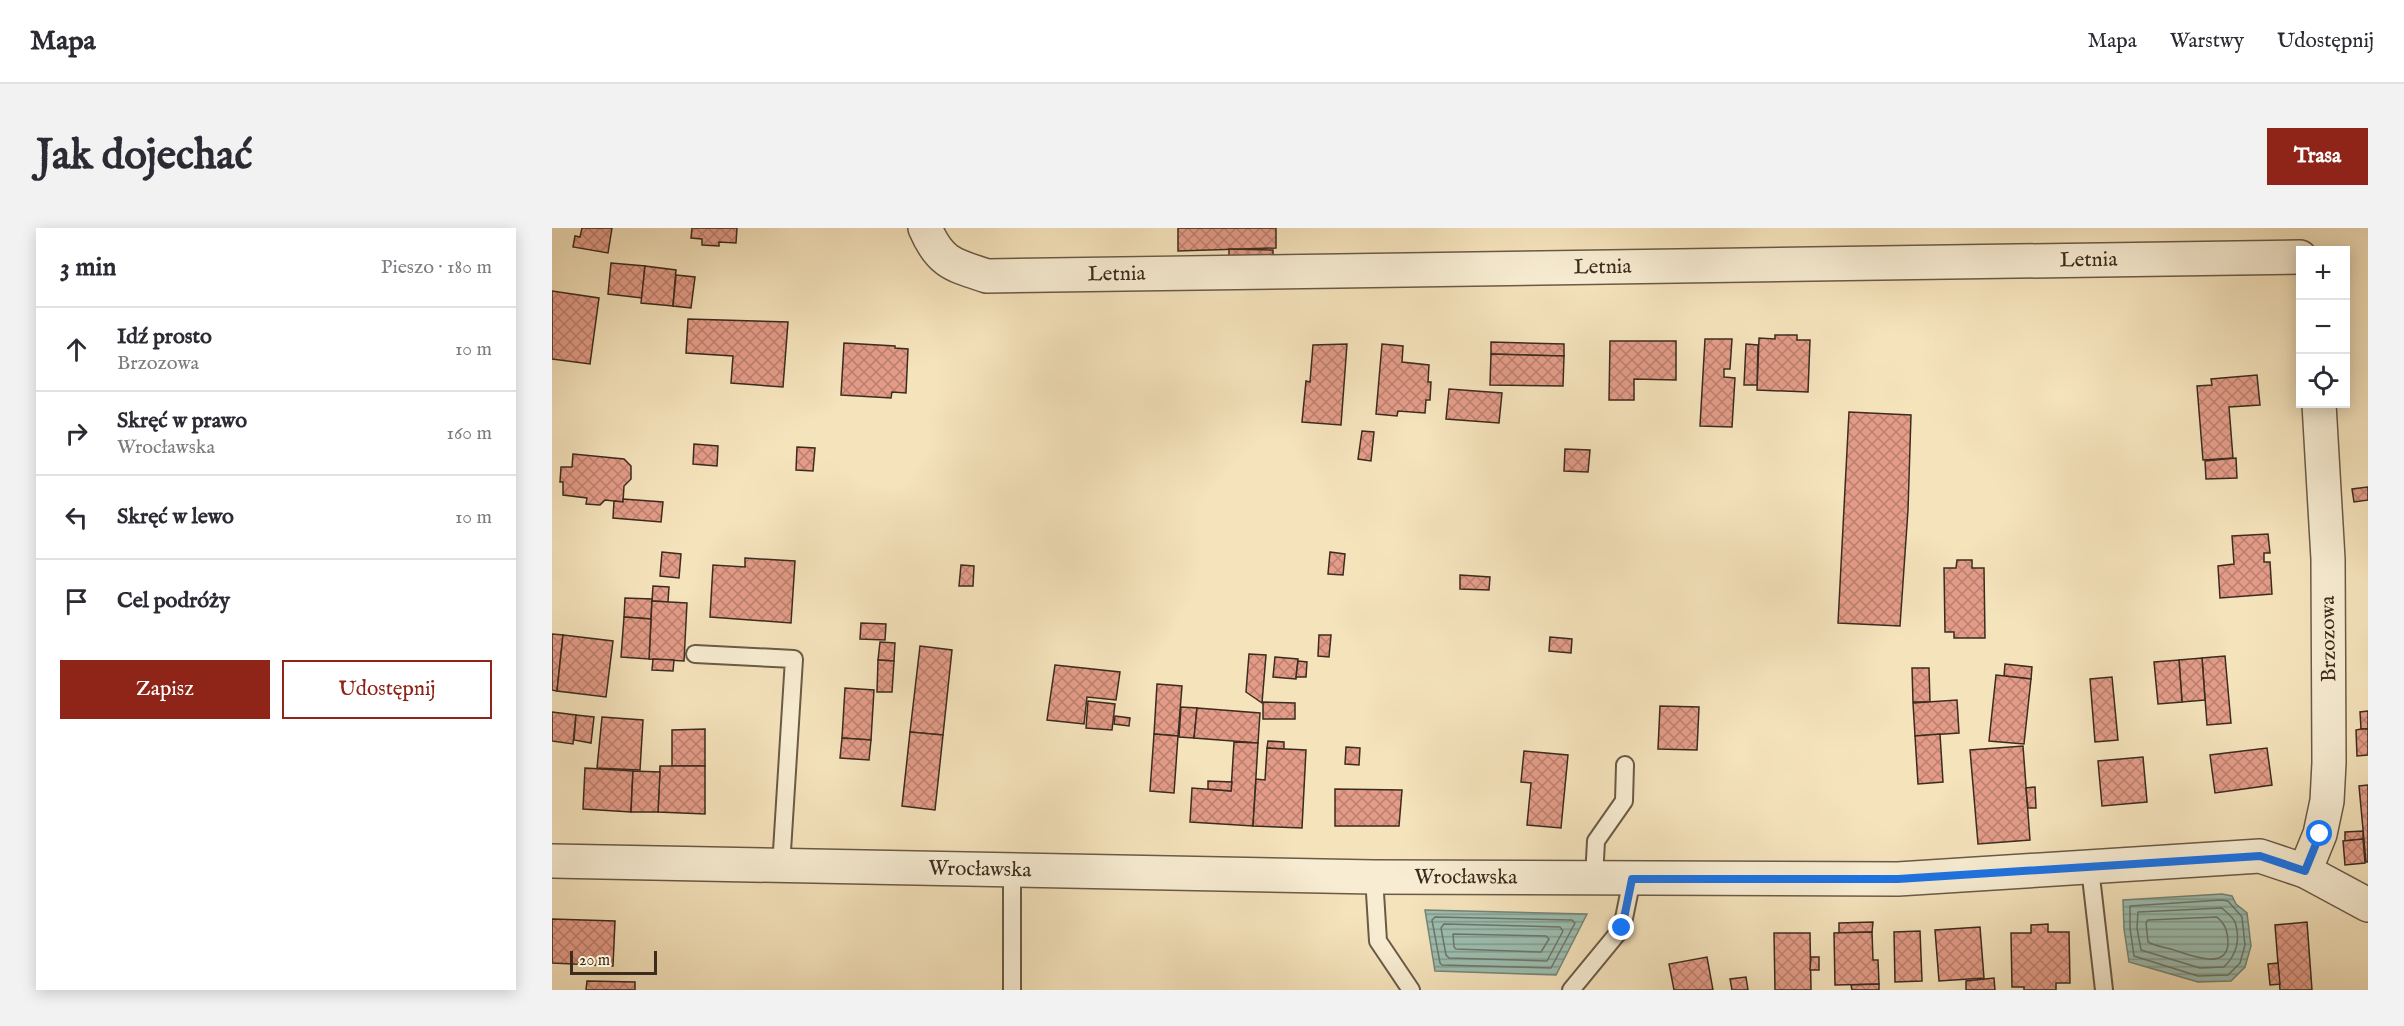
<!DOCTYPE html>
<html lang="pl">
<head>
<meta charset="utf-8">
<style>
	:root { --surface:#fff; --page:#f2f2f3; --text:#2b2b33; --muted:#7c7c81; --line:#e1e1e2; --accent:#8f2418 }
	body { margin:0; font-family:"IM FELL English",serif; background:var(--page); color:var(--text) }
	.controls { position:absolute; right:18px; top:18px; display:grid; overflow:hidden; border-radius:0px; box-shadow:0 3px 15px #0003 }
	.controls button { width:54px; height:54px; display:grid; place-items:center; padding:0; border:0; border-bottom:2px solid var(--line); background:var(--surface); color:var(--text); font:30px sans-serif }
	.scale { position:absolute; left:18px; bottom:15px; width:87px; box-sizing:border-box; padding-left:6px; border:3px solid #3b2c1e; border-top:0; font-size:16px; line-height:21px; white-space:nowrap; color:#3b2c1e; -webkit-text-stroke:4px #f8edd3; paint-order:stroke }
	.stop { position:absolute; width:18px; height:18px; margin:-14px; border:4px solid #1a73e8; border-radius:50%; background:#fff }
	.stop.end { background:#1a73e8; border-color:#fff; box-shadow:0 2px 6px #0008 }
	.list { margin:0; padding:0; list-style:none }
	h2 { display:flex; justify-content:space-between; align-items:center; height:78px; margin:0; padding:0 24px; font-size:26px }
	h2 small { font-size:20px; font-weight:400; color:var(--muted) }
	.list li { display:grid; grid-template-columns:39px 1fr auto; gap:18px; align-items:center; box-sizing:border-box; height:84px; padding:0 24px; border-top:2px solid var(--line) }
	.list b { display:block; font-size:22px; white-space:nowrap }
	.list p { margin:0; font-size:20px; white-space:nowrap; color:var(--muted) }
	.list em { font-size:20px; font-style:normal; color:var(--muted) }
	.actions { display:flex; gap:12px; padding:18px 24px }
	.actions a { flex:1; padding:14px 0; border:2px solid var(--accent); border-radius:0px; text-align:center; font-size:21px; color:var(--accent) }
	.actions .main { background:var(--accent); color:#fff }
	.icon { flex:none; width:33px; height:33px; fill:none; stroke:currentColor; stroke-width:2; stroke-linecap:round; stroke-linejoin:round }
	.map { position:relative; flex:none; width:1816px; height:762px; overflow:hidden; border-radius:0px }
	header { display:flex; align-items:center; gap:36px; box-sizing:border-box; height:84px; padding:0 30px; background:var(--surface); border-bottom:2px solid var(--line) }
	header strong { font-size:28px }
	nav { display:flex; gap:33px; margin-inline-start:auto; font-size:21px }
	.intro { display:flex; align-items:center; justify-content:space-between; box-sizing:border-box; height:144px; padding:0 36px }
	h1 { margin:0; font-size:42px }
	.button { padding:15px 27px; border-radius:0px; background:var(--accent); color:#fff; font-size:21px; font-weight:700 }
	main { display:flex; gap:36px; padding:0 36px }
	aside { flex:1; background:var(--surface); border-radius:0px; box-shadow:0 3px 15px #0003 }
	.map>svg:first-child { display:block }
	.water { fill:url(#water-rules); stroke:#758476; stroke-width:1.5 }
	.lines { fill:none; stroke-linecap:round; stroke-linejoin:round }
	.shore { stroke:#6c7568; stroke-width:1.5 }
	.building { fill:url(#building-cross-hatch); stroke:#3b2c1e; stroke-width:1.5 }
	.lane-casing { stroke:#6a5a46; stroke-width:20 }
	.street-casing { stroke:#6a5a46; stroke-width:36 }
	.lane { stroke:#f8edd3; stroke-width:16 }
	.street { stroke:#f8edd3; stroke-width:33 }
	.route { stroke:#1a73e8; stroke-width:8 }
	.labels { text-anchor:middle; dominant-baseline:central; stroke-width:6; stroke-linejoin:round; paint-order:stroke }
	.street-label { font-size:21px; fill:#3b2c1e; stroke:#f8edd3 }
</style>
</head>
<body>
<header>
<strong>Mapa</strong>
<nav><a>Mapa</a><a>Warstwy</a><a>Udostępnij</a></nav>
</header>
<div class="intro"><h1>Jak dojechać</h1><a class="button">Trasa</a></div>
<main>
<aside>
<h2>3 min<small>Pieszo · 180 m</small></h2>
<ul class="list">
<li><svg class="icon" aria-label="ahead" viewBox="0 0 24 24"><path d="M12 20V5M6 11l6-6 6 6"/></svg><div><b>Idź prosto</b><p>Brzozowa</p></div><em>10 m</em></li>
<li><svg class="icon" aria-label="right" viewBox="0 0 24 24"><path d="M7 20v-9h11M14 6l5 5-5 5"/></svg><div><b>Skręć w prawo</b><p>Wrocławska</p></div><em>160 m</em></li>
<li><svg class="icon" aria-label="left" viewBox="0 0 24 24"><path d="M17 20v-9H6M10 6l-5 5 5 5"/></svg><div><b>Skręć w lewo</b></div><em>10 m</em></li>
<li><svg class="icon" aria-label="arrive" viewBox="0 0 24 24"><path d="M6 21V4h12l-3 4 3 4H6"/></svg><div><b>Cel podróży</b></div></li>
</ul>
<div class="actions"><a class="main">Zapisz</a><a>Udostępnij</a></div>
</aside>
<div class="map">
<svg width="1816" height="762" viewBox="0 0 1816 762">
	<defs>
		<pattern id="water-rules" width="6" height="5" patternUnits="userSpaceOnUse" patternTransform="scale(1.5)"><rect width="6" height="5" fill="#9cbeb1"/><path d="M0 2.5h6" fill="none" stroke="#809b8f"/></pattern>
		<pattern id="building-cross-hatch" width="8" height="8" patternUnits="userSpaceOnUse" patternTransform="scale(1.5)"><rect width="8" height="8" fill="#e49c88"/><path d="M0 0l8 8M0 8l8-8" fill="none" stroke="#ba7f6f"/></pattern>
	</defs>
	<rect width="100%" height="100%" fill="#f5e3bc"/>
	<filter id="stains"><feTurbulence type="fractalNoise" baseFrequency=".00333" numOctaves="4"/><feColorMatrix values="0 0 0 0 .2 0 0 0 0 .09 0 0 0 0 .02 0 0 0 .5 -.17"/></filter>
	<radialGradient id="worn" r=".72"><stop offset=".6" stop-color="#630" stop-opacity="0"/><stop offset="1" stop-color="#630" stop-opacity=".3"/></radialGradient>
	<g class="water">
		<path d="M1670,666L1680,668L1684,676L1695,685L1699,718L1693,739L1679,753L1646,754L1577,734L1572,701L1571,672Z"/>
		<path d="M873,682L1035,686L1004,747L883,743Z"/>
	</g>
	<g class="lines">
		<g class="shore">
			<path d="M1669,672L1676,673L1690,689L1693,717L1688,735L1676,747L1646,748L1582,728L1578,700V678Z"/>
			<path d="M1670,680C1674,684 1681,689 1683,694C1689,712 1684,727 1672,739L1648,740L1589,722L1585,700L1586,684Z"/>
			<path d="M883,689L1020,692L1023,695L999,740L890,737L888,735L880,692Z"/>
			<path d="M1665,689C1673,696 1675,701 1676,713C1677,745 1635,726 1619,721C1611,719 1603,718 1596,714L1594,695L1596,692Z"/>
			<path d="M892,696L1008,699L1011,703L995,733L897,730L894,727L889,700Z"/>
			<path d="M901,706L994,708L997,711L989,724L904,721L902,719Z"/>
		</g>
	</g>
	<g class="building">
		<path d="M30,0H60L56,25L21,19L23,8L28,9Z"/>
		<path d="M140,0H185L184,15L167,14V18L150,17V11L139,10Z"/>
		<path d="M626,0H724V20L626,23Z"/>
		<path d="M677,21L721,22V32L677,31Z"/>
		<path d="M59,35L93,38L90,70L56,66Z"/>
		<path d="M93,38L124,42L121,78L89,75Z"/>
		<path d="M124,47L143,49L139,80L121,78Z"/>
		<path d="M0,63L47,70L38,136L0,131Z"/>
		<path d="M136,91L236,94L231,159L179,155L181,128L134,125Z"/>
		<path d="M1223,107H1245V112H1258L1256,164L1205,162L1207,110L1223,111Z"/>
		<path d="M1153,111H1180L1178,141H1172V149L1183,150L1180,199L1148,198Z"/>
		<path d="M1058,113H1124V152L1082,151V172H1057Z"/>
		<path d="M939,114L1012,116V128L939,126Z"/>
		<path d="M292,115L343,118V120L356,121L354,165L340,164L339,170L289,167Z"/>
		<path d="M795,116L789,197L750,194L754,153L758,154L761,117Z"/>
		<path d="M830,116L851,118L850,134L877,137L876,154H879L878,172H874L873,185L846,183L845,188L824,186Z"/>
		<path d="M1194,116L1206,117L1205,157H1192Z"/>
		<path d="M939,126L1012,128L1011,158L938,157Z"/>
		<path d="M1705,147L1708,177L1677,179L1681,230L1651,232L1645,158L1660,157L1659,151Z"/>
		<path d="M897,161L950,165L947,195L894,191Z"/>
		<path d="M1297,184L1359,187L1356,282L1348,398L1286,395Z"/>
		<path d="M810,203L822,204L819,233L806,231Z"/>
		<path d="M142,216L166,218L165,238L141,236Z"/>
		<path d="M245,219L263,220L261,243L244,242Z"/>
		<path d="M1013,221L1038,222L1036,244L1012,243Z"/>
		<path d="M21,226L72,231L79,238V251L72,258L71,274L53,272L48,277L34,276L35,270L11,267V254H8L9,239H20Z"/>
		<path d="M1684,230L1685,250L1654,251L1653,233Z"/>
		<path d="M1816,259V272L1802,274L1800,261Z"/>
		<path d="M71,271L111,274L109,294L61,290L62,273L71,274Z"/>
		<path d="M1716,306L1718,325H1712V334H1718L1720,366L1668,370L1666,338L1682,336L1680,308Z"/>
		<path d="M110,324L129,326L127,350L108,348Z"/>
		<path d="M778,324L793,326L791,347L776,346Z"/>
		<path d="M193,330L243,333L239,395L158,389L161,337L193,339Z"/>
		<path d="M1405,332H1420V340H1432L1433,410H1402V404H1393L1392,340H1404Z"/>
		<path d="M409,337L422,338L421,358H407Z"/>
		<path d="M908,347L938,349L937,362L908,361Z"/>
		<path d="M101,358L117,359L116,374L100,373Z"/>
		<path d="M73,370L100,371L99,391L72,389Z"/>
		<path d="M100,373L135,375L132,433L97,431Z"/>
		<path d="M72,389L99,391L97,431L69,429Z"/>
		<path d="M309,395L334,396L333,412L308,411Z"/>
		<path d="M0,406L11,407L5,463L0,462Z"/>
		<path d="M11,407L61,413L54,469L5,463Z"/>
		<path d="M767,407H779L777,429L766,428Z"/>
		<path d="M998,409L1020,411L1019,425L997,423Z"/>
		<path d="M328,414L343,415L342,433L326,432Z"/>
		<path d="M368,418L400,422L391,507L358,504Z"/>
		<path d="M697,426L714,427L710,475L694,464Z"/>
		<path d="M1673,428L1679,495L1655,497L1650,430Z"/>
		<path d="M723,429L746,431L744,451L721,449Z"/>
		<path d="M1650,430L1653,472L1630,474L1627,432Z"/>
		<path d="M101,431L122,432L121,443L100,442Z"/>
		<path d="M326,432L342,433L340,464H325Z"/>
		<path d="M1627,432L1630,474L1606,476L1602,434Z"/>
		<path d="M746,433L755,434L754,449H744Z"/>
		<path d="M1453,436L1480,439L1479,451L1452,448Z"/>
		<path d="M503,437L568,444L564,472L535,469L532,496L495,492Z"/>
		<path d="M1360,440H1377L1378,474H1361Z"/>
		<path d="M1444,447L1479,451L1472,516L1437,513Z"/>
		<path d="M1560,449L1566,512L1543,514L1538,451Z"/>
		<path d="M605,456L630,458L626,508L602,506Z"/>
		<path d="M293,460L322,462L319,512L290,510Z"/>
		<path d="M1405,472L1407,505L1363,508L1361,475Z"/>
		<path d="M536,473L563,476L560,502L534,500Z"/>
		<path d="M711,474L743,475V491H711Z"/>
		<path d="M1108,478L1147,479L1145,522L1106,521Z"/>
		<path d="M629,479L645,480L642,510L627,509Z"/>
		<path d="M645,480L708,485L706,515L642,510Z"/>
		<path d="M1816,483V501H1809L1808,484Z"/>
		<path d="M0,484L24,487L21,516L0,513Z"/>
		<path d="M24,487L42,489L39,515L22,512Z"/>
		<path d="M563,488L578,490L577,498L562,496Z"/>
		<path d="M50,489L91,492L88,542L45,540Z"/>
		<path d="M153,501V538H120V502Z"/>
		<path d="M1809,501H1816V527L1805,528L1804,502Z"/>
		<path d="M358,504L391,507L383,582L350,578Z"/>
		<path d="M602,506L626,508L622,565L598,563Z"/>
		<path d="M1388,506L1391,554L1366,556L1363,508Z"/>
		<path d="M290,510L319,512L317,532L288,530Z"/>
		<path d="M716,513L732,514V521L715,520Z"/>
		<path d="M682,514L706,515L701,598L638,594L640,560L679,563Z"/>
		<path d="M1471,518L1478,612L1426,616L1418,522Z"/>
		<path d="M794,519L808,520L807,537L793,536Z"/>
		<path d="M715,520L754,522L750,600L701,598L704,551L713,552Z"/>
		<path d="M1715,520L1720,557L1663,565L1658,527Z"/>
		<path d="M972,523L1016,527L1009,600L975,597L979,555L969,554Z"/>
		<path d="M1591,529L1595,574L1550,578L1546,533Z"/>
		<path d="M108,538H153V586L106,584Z"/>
		<path d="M33,540L81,543L79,584L31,581Z"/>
		<path d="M81,543L108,544L106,584H79Z"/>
		<path d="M656,553L680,554L679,563L656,561Z"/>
		<path d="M1816,557V634H1814L1807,558Z"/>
		<path d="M1483,559L1484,580H1476L1474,560Z"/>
		<path d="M783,561L850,562L847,598H783Z"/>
		<path d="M1811,603V611L1793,613V604Z"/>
		<path d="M1811,611L1813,635L1793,637L1791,613Z"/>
		<path d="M0,691L63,693L61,738L0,735Z"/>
		<path d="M1321,694L1320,704L1287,705V695Z"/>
		<path d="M1755,694L1760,762H1728L1723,697Z"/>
		<path d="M1496,696V704H1517L1518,755H1504V762H1472V759H1460L1459,705H1479V697Z"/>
		<path d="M1428,699L1432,750L1387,753L1383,702Z"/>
		<path d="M1368,703L1370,753L1343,754L1342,704Z"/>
		<path d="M1320,704L1321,732H1326L1327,756L1283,757L1282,705Z"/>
		<path d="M1222,705H1258L1259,762H1223Z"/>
		<path d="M1155,729L1161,762H1122L1117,736Z"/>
		<path d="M1259,729H1267V742H1258Z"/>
		<path d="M1726,735L1728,756L1718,757L1716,736Z"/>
		<path d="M1194,749L1196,762H1180L1178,751Z"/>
		<path d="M1442,750L1443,762H1414V753Z"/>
		<path d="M35,753L83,754V762H34Z"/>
		<path d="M1327,756V762H1300L1299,757Z"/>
	</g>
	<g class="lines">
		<defs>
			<g id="lane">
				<path d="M143,426L242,431L229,639"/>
				<path d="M1538,640L1552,762"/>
				<path d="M460,643V762"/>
				<path d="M822,649L826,713L859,762"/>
				<path d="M1042,650L1044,613L1072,573L1073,537"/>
				<path d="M1019,762L1070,700L1080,651"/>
			</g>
			<g id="street">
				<path id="s1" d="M373,0C388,35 401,37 435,48L1748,29"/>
				<path id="s2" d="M0,633L822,649L1346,651L1708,628L1753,643L1816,677"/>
				<path d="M1753,643L1768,606L1775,573L1777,535L1776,331L1767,176"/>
			</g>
		</defs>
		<use href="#lane" class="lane-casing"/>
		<use href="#street" class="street-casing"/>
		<use href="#lane" class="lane"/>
		<use href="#street" class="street"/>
	</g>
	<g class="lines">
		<path class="route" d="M1070,700L1080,651H1346L1708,628L1753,643L1768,606"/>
	</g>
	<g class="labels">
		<g class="street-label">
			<text stroke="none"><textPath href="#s1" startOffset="1184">Letnia</textPath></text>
			<text stroke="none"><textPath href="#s1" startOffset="698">Letnia</textPath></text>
			<text stroke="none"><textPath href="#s1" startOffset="212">Letnia</textPath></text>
			<text transform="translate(1777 411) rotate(-91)">Brzozowa</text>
			<text stroke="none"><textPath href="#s2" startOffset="428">Wrocławska</textPath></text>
			<text stroke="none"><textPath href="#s2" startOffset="914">Wrocławska</textPath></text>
		</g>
	</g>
	<rect width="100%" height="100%" filter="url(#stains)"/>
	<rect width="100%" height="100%" fill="url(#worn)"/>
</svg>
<div class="controls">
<button>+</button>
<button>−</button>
<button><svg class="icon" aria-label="locate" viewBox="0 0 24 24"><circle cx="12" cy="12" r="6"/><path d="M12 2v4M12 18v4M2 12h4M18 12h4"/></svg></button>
</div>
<div class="scale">20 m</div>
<div class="stop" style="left:1768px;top:606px"></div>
<div class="stop end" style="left:1070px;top:700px"></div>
</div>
</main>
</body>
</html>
